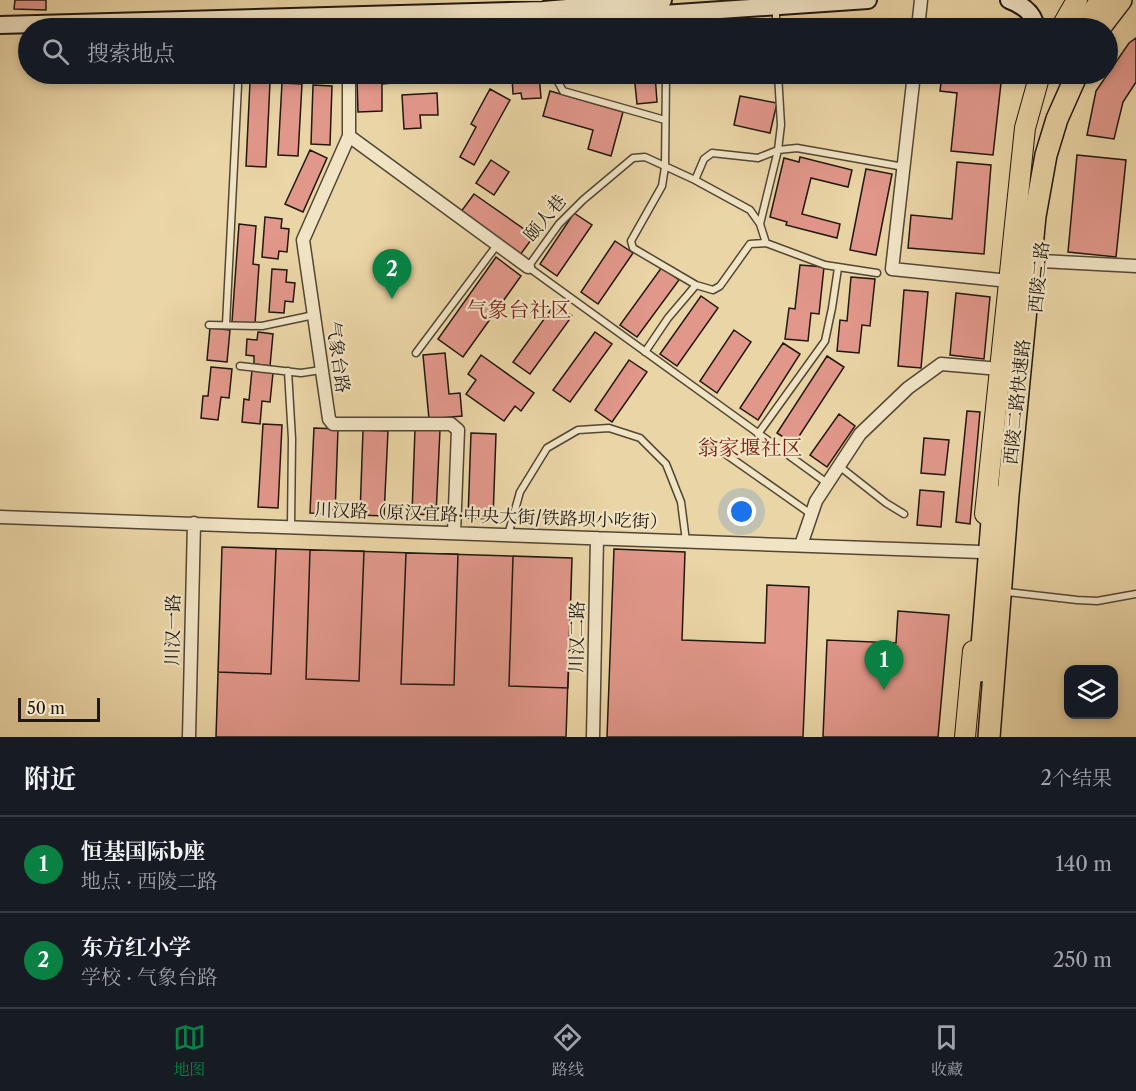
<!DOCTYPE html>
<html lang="zh">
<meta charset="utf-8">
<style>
body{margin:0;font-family:"Libre Caslon Text","Noto Serif SC",serif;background:#242831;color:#f1f3f6}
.controls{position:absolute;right:18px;bottom:18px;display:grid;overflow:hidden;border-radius:12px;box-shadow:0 3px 9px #0003}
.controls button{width:54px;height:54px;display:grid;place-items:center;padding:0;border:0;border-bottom:2px solid #363941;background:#171b24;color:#f1f3f6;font:30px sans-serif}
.scale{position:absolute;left:18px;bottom:15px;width:82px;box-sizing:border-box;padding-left:6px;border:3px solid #20170f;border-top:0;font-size:16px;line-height:21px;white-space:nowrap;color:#20170f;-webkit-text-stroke:4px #f1e4c5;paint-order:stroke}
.you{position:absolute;left:742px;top:512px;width:21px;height:21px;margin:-15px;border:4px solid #fff;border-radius:50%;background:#1a73e8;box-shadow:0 0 0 9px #1a73e833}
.badge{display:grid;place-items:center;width:39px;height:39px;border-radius:50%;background:#0b8043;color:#fff;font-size:20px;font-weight:700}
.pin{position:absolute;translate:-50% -50px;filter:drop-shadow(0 2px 3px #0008)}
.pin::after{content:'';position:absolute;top:32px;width:21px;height:18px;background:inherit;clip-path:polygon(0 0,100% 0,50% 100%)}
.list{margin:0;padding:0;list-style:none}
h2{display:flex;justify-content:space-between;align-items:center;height:78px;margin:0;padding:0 24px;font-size:26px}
h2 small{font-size:20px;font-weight:400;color:#9ea1a6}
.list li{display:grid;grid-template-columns:39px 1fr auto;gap:18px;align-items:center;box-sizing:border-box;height:96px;padding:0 24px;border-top:2px solid #363941}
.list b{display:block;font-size:22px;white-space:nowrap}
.list p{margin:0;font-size:20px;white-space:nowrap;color:#9ea1a6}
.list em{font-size:20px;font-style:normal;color:#9ea1a6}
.icon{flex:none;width:33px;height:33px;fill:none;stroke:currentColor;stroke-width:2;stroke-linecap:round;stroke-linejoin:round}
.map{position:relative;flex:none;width:1136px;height:737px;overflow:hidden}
.search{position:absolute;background:#171b24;box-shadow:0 3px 9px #0003;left:18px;right:18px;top:18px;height:66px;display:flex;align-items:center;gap:15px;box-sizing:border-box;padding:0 21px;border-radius:33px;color:#9ea1a6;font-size:22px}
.sheet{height:270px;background:#171b24}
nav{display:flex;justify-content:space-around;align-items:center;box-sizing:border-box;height:84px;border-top:2px solid #363941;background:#171b24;font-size:16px;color:#9ea1a6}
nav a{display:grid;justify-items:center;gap:3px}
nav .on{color:#0b8043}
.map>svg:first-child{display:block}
.building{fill:#e1978a;stroke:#20170f;stroke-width:1.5}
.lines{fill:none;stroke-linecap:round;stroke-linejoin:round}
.lane-casing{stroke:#524635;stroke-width:9}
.street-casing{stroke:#524635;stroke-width:15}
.secondary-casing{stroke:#20170f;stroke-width:20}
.primary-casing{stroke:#20170f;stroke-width:22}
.highway-casing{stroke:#20170f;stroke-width:24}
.lane{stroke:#f1e4c5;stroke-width:6}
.street{stroke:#f1e4c5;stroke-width:12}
.secondary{stroke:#f1e4c5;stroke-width:16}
.primary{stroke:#ead5a6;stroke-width:20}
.highway{stroke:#ead5a6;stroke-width:21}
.labels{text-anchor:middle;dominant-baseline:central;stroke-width:4.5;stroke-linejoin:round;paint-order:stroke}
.street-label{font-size:18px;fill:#20170f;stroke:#f1e4c5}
.quarter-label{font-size:21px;fill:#7a1f14;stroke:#f1e4c5}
</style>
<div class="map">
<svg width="1136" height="737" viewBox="0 0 1136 737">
<rect width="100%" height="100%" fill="#ead5a6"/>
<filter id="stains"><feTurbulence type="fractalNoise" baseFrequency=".00333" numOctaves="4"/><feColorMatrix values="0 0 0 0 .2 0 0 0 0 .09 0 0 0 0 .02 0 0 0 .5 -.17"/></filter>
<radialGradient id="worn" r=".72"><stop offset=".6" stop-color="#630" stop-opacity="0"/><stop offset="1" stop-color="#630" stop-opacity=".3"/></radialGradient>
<path class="building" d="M 15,0 L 46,0 L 46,10 L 14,9 Z
M 902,22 L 902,28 L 796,28 L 796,26 Z
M 1136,38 L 1136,82 L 1123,102 L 1114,139 L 1087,135 L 1096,91 L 1129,43 Z
M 366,74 L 391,74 L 392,83 L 382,84 L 382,111 L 358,112 L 357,79 L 367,79 Z
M 444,74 L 539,74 L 541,98 L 522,99 L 521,93 L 513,94 L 512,76 L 445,81 Z
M 634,74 L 655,74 L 657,102 L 637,104 Z
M 942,74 L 1002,74 L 993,155 L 951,151 L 957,93 L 940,91 Z
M 250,82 L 270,82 L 266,167 L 246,166 Z
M 282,83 L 302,84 L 298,156 L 278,155 Z
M 313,85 L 332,86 L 330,145 L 311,144 Z
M 490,89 L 510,100 L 474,165 L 460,157 L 476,127 L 471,124 Z
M 550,91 L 623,112 L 611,156 L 588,149 L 593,130 L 543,116 Z
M 437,93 L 438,115 L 420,115 L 421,128 L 404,129 L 402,95 Z
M 740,96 L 777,103 L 770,133 L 734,125 Z
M 310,150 L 327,158 L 303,212 L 285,204 Z
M 1077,155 L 1126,160 L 1116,257 L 1068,252 Z
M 800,157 L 852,170 L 848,187 L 811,178 L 802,214 L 840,224 L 837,238 L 786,225 L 787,222 L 770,217 L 784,158 L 799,162 Z
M 491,160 L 509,172 L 494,195 L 476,183 Z
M 957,162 L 991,165 L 984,254 L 908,248 L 911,215 L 952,219 Z
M 866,169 L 892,174 L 876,255 L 850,250 Z
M 474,194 L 534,236 L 520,255 L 460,213 Z
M 574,213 L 592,225 L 557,276 L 540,264 Z
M 265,217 L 282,219 L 281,228 L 289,229 L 287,252 L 279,251 L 278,259 L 262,257 Z
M 239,224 L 256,226 L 253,264 L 259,265 L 255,324 L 232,322 Z
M 615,241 L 633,253 L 598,304 L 581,292 Z
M 496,257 L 521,276 L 463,357 L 438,339 Z
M 800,265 L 824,267 L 819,314 L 811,313 L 808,341 L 785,339 L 789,308 L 795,309 Z
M 662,267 L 679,280 L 637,337 L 620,325 Z
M 272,269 L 287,270 L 286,282 L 295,283 L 293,302 L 285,301 L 284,313 L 269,312 Z
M 851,277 L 875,279 L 870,326 L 862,325 L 859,353 L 837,351 L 840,320 L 847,321 Z
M 904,290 L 928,292 L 921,368 L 898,366 Z
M 956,293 L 990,297 L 984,359 L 950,355 Z
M 701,296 L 718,308 L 677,366 L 660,354 Z
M 555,304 L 572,316 L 530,374 L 513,362 Z
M 210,328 L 230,330 L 227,362 L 207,360 Z
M 734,330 L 751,342 L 717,393 L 700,381 Z
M 258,332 L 273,334 L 270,366 L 254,364 L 254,356 L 246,355 L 247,339 L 257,340 Z
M 595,332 L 612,344 L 570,402 L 553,390 Z
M 783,343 L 800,354 L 758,420 L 740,408 Z
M 445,353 L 449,394 L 460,393 L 462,416 L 429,419 L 423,355 Z
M 481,355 L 534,393 L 521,411 L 515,406 L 504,421 L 466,394 L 476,380 L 468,374 Z
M 827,356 L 844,367 L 794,444 L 777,433 Z
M 629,360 L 647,372 L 612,422 L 595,410 Z
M 211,367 L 232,369 L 229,398 L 221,397 L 218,420 L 201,418 L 203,396 L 208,396 Z
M 252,370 L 273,373 L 270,402 L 262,401 L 260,424 L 242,422 L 244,399 L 249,400 Z
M 967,411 L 980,412 L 970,524 L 956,522 Z
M 839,414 L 855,426 L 827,467 L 810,455 Z
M 263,424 L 282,425 L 278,508 L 258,507 Z
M 314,428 L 338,429 L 335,514 L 310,513 Z
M 415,429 L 440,430 L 436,515 L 412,514 Z
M 363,430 L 388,431 L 384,516 L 360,515 Z
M 471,433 L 496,434 L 493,519 L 468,518 Z
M 924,438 L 949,440 L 945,475 L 921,473 Z
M 920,490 L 944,492 L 941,527 L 917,525 Z
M 222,547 L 572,558 L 566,737 L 216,737 Z
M 222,547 L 276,549 L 271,674 L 218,672 Z
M 614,549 L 685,552 L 682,640 L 765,643 L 767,585 L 809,587 L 803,737 L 607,737 Z
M 310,550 L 364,551 L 359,681 L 306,679 Z
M 406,553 L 458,554 L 454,685 L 401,684 Z
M 513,556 L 572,558 L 568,688 L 509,686 Z
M 898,611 L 949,615 L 938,737 L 823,737 L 827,640 L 896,643 Z"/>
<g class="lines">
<defs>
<path id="lane" d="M 776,7 L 776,28
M 661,14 L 662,28
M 554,74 L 563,91 L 665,120
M 666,74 L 665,167 L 662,186 L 631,241 L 633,248 L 696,285 L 713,290 L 720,286 L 750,244 L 766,243 L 825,265 L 877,273
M 695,180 L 704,159 L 712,153 L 758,158 L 778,150 L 797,148 L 904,167
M 760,224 L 778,150 L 781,125 L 778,74
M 766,243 L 760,224 L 750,210 L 695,180 L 645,157 L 633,158 L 583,200 L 559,224 L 528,267 L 827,483
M 209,325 L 262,326 L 314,315
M 226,325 L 238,85
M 645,352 L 668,318 L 696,285
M 416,353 L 497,245
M 240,366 L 301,373 L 321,370
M 288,371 L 292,439 L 291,527
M 758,434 L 825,341 L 832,308 L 838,268
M 717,448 L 811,514
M 839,466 L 886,503 L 904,514
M 508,535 L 520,492 L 547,448 L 578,430 L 609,428 L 640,438 L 666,464 L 681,502 L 686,541
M 1007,592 L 1077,600 L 1097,601 L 1136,594"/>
<path id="street" d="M 918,28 L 921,0
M 349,74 L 349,136 L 303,240 L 329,419 L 333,424 L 451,424 L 458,430 L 454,533
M 914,74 L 892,269 L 1009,281
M 349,136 L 528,267
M 1041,261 L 1136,266
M 0,517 L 981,552
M 801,545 L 816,501 L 860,434 L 908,388 L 941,364 L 1000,369
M 189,737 L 194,523
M 593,737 L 597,538"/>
<path id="secondary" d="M 1009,0 C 1023,5 1034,13 1036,28
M 0,25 L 543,10 L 663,0
M 353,28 L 545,22 L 868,0"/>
<path id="primary" d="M 1061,28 L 1077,0
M 985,514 L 1025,128 L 1040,74
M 965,737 L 973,651"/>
<path id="highway" d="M 1101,26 L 1121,0
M 1083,28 L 1101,0
M 980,671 L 994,496
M 989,737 L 1008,495 L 1035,216 L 1046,155 L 1057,119 L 1077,74"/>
</defs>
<use href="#lane" class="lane-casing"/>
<use href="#street" class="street-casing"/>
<use href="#secondary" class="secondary-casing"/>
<use href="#primary" class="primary-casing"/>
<use href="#highway" class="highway-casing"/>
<use href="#lane" class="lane"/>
<use href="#street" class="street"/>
<use href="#secondary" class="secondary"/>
<use href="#primary" class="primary"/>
<use href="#highway" class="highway"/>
</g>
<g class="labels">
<g class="street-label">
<text transform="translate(545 218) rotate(-50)">颐人巷</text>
<text transform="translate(1039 277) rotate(-84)">西陵二路</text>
<text transform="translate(338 357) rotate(82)">气象台路</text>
<text transform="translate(1017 402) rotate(-84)">西陵二路快速路</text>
<text transform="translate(491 516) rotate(2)">川汉路（原汉宜路·中央大街/铁路坝小吃街）</text>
<text transform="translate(173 630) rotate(-89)">川汉一路</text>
<text transform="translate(577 637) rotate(-89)">川汉二路</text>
</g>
<g class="quarter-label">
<text x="519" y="309">气象台社区</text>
<text x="750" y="447">翁家堰社区</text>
</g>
</g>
<rect width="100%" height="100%" filter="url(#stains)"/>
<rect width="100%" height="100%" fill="url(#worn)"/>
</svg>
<div class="controls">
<button><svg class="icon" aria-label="layers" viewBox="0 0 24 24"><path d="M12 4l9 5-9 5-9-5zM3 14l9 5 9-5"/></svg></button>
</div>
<div class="scale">50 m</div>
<div class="you"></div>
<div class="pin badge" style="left:884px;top:690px">1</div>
<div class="pin badge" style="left:392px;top:299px">2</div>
<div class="search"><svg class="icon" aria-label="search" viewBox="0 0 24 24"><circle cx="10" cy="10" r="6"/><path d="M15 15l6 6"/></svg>搜索地点</div>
</div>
<section class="sheet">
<h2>附近<small>2个结果</small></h2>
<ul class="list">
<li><span class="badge">1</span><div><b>恒基国际b座</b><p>地点 · 西陵二路</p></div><em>140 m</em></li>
<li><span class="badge">2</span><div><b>东方红小学</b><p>学校 · 气象台路</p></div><em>250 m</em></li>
</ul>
</section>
<nav>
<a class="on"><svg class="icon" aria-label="map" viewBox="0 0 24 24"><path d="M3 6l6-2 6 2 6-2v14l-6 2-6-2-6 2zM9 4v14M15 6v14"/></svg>地图</a>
<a><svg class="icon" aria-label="directions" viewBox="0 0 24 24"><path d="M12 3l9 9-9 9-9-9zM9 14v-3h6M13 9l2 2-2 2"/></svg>路线</a>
<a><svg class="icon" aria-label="saved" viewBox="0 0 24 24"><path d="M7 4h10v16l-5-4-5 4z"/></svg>收藏</a>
</nav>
